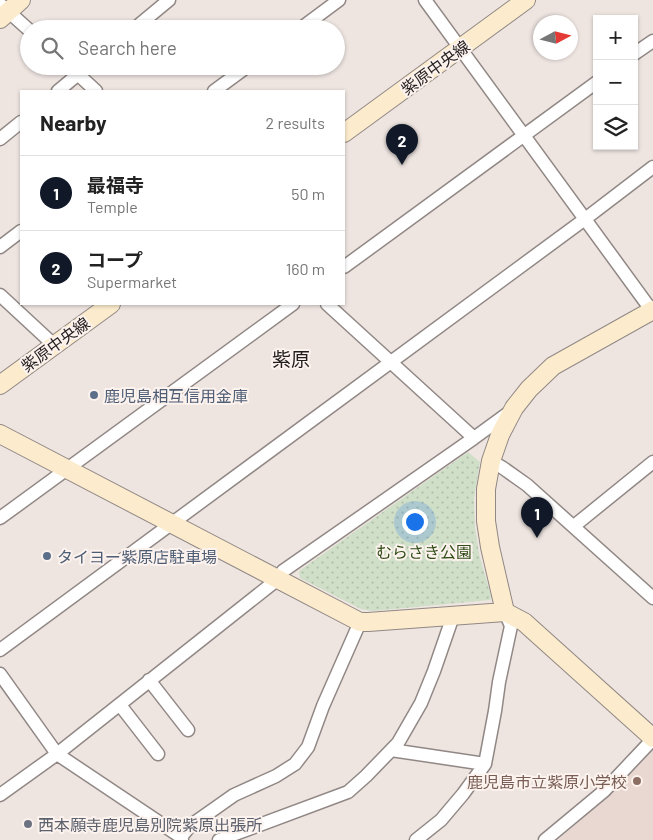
<!DOCTYPE html>
<meta charset="utf-8">
<style>
body{margin:0;font-family:Barlow,"Noto Sans JP",sans-serif;background:#f2f2f2;color:#222}
.controls{position:absolute;right:15px;top:15px;display:grid;overflow:hidden;border-radius:0px;box-shadow:0 1px 4px #0004}
.controls button{width:45px;height:45px;display:grid;place-items:center;padding:0;border:0;border-bottom:1px solid #e0e0e0;background:#fff;color:#222;font:25px sans-serif}
.compass{position:absolute;left:533px;top:15px;width:45px;height:45px;border-radius:50%;background:#fff;box-shadow:0 1px 4px #0004;rotate:83deg}
.you{position:absolute;left:414px;top:521px;width:18px;height:18px;margin:-12px;border:4px solid #fff;border-radius:50%;background:#1a73e8;box-shadow:0 0 0 8px #1a73e833}
.badge{display:grid;place-items:center;width:32px;height:32px;border-radius:50%;background:#111827;color:#fff;font-size:16px;font-weight:700}
.pin{position:absolute;translate:-50% -41px;filter:drop-shadow(0 1px 2px #0008)}
.pin::after{content:'';position:absolute;top:26px;width:18px;height:15px;background:inherit;clip-path:polygon(0 0,100% 0,50% 100%)}
.list{margin:0;padding:0;list-style:none}
h2{display:flex;justify-content:space-between;align-items:center;height:65px;margin:0;padding:0 20px;font-size:21px}
h2 small{font-size:16px;font-weight:400;color:#767676}
.list li{display:grid;grid-template-columns:32px 1fr auto;gap:15px;align-items:center;box-sizing:border-box;height:75px;padding:0 20px;border-top:1px solid #e0e0e0}
.list b{display:block;font-size:19px;white-space:nowrap}
.list p{margin:0;font-size:16px;white-space:nowrap;color:#767676}
.list em{font-size:16px;font-style:normal;color:#767676}
.icon{flex:none;width:28px;height:28px;fill:none;stroke:currentColor;stroke-width:2;stroke-linecap:round;stroke-linejoin:round}
.map{position:relative;flex:none;width:653px;height:840px;overflow:hidden}
.search{position:absolute;background:#fff;box-shadow:0 1px 4px #0004;left:20px;top:20px;width:325px;height:55px;display:flex;align-items:center;gap:12px;box-sizing:border-box;padding:0 18px;border-radius:28px;color:#767676;font-size:19px}
.panel{position:absolute;background:#fff;box-shadow:0 1px 4px #0004;left:20px;top:90px;width:325px;height:215px;border-radius:0px}
.map>svg:first-child{display:block}
.built{fill:#e9d7d1}
.park{fill:url(#park-dots)}
.lines{fill:none;stroke-linecap:round;stroke-linejoin:round}
.street-casing{stroke:#918885;stroke-width:15}
.secondary-casing{stroke:#918885;stroke-width:20}
.street{stroke:#fff;stroke-width:12}
.secondary{stroke:#fceccd;stroke-width:18}
.service-dot{fill:#5c6f8a;stroke:#fcf2ee;stroke-width:2}
.education-dot{fill:#8d6e63;stroke:#fcf2ee;stroke-width:2}
.worship-dot{fill:#6b7280;stroke:#fcf2ee;stroke-width:2}
.labels{text-anchor:middle;dominant-baseline:central;stroke-width:4;stroke-linejoin:round;paint-order:stroke}
.street-label{font-size:16px;fill:#221e1d;stroke:#fcf2ee}
.service-label{font-size:16px;fill:#4e5e75;stroke:#fcf2ee;text-anchor:start}
.park-label{font-size:16px;fill:#304d18;stroke:#fcf2ee}
.education-label{font-size:16px;fill:#785e54;stroke:#fcf2ee;text-anchor:end}
.worship-label{font-size:16px;fill:#5b616d;stroke:#fcf2ee;text-anchor:start}
.quarter-label{font-size:19px;fill:#221e1d;stroke:#fcf2ee}
</style>
<div class="map">
<svg width="653" height="840" viewBox="0 0 653 840">
<defs>
<pattern id="park-dots" width="8" height="8" patternUnits="userSpaceOnUse" patternTransform="scale(1.25)"><rect width="8" height="8" fill="#d0dfc8"/><path d="M2 2h.1M6 6h.1" fill="none" stroke="#b2bfab" stroke-width="1.8" stroke-linecap="round"/></pattern>
</defs>
<rect width="100%" height="100%" fill="#eee5e1"/>
<path class="built" d="M 651,749 L 653,751 L 653,840 L 558,840 L 592,810 Z"/>
<path class="park" d="M 468,452 L 480,462 L 474,498 L 475,527 L 479,554 L 491,596 L 490,600 L 372,611 L 361,609 L 300,578 L 299,571 Z"/>
<g class="lines">
<defs>
<path id="street" d="M 425,0 L 652,311
M 0,4 L 29,30
M 134,29 L 169,0
M 300,29 L 339,0
M 634,54 L 653,41
M 69,66 L 96,91
M 58,91 L 88,66
M 214,91 L 248,66
M 0,139 L 21,122
M 0,247 L 21,231
M 344,267 L 597,82
M 0,295 L 54,345
M 327,304 L 474,438
M 491,461 L 503,468 L 527,485 L 653,598
M 0,518 L 293,304
M 574,526 L 653,462
M 0,650 L 585,219 L 653,167
M 0,674 L 57,754 L 181,837
M 149,680 L 188,730
M 120,705 L 158,754
M 391,750 L 485,764
M 0,795 L 57,754 L 278,579 L 283,571 L 474,438 L 511,411
M 182,840 L 181,837 L 190,826 L 234,795 L 276,776 L 295,764 L 308,747 L 323,706 L 360,622
M 219,840 L 348,792 L 366,776 L 398,743 L 421,703 L 434,671 L 453,616
M 416,840 L 441,820 L 463,794 L 485,764 L 495,711 L 499,682 L 511,626 L 505,612
M 545,840 L 604,791 L 653,739"/>
<path id="secondary" d="M 0,19 L 21,0
M 344,133 L 526,0
M 0,385 L 111,304
M 0,434 L 360,622 L 368,622 L 505,612 L 524,622 L 653,738
M 505,612 L 490,547 L 486,521 L 486,489 L 491,461 L 500,435 L 514,408 L 529,389 L 553,366 L 653,310"/>
</defs>
<use href="#street" class="street-casing"/>
<use href="#secondary" class="secondary-casing"/>
<use href="#street" class="street"/>
<use href="#secondary" class="secondary"/>
</g>
<g class="service-dot">
<circle cx="94" cy="395" r="5"/>
<circle cx="47" cy="556" r="5"/>
</g>
<circle class="education-dot" cx="637" cy="781" r="5"/>
<circle class="worship-dot" cx="28" cy="824" r="5"/>
<g class="labels">
<g class="street-label">
<text transform="translate(435 67) rotate(-36)">紫原中央線</text>
<text transform="translate(55 344) rotate(-36)">紫原中央線</text>
</g>
<g class="service-label">
<text x="104" y="395">鹿児島相互信用金庫</text>
<text x="57" y="556">タイヨー紫原店駐車場</text>
</g>
<g class="park-label">
<text x="424" y="551">むらさき公園</text>
</g>
<g class="education-label">
<text x="627" y="781">鹿児島市立紫原小学校</text>
</g>
<g class="worship-label">
<text x="38" y="824">西本願寺鹿児島別院紫原出張所</text>
</g>
<g class="quarter-label">
<text x="291" y="358">紫原</text>
</g>
</g>
</svg>
<div class="controls">
<button>+</button>
<button>−</button>
<button><svg class="icon" aria-label="layers" viewBox="0 0 24 24"><path d="M12 4l9 5-9 5-9-5zM3 14l9 5 9-5"/></svg></button>
</div>
<svg class="compass" viewBox="-18 -18 36 36"><path d="M0-13l5 13h-10z" fill="#e53935"/><path d="M0 13l5-13h-10z" fill="#767676"/></svg>
<div class="you"></div>
<div class="pin badge" style="left:537px;top:538px">1</div>
<div class="pin badge" style="left:402px;top:165px">2</div>
<div class="search"><svg class="icon" aria-label="search" viewBox="0 0 24 24"><circle cx="10" cy="10" r="6"/><path d="M15 15l6 6"/></svg>Search here</div>
<section class="panel">
<h2>Nearby<small>2 results</small></h2>
<ul class="list">
<li><span class="badge">1</span><div><b>最福寺</b><p>Temple</p></div><em>50 m</em></li>
<li><span class="badge">2</span><div><b>コープ</b><p>Supermarket</p></div><em>160 m</em></li>
</ul>
</section>
</div>
